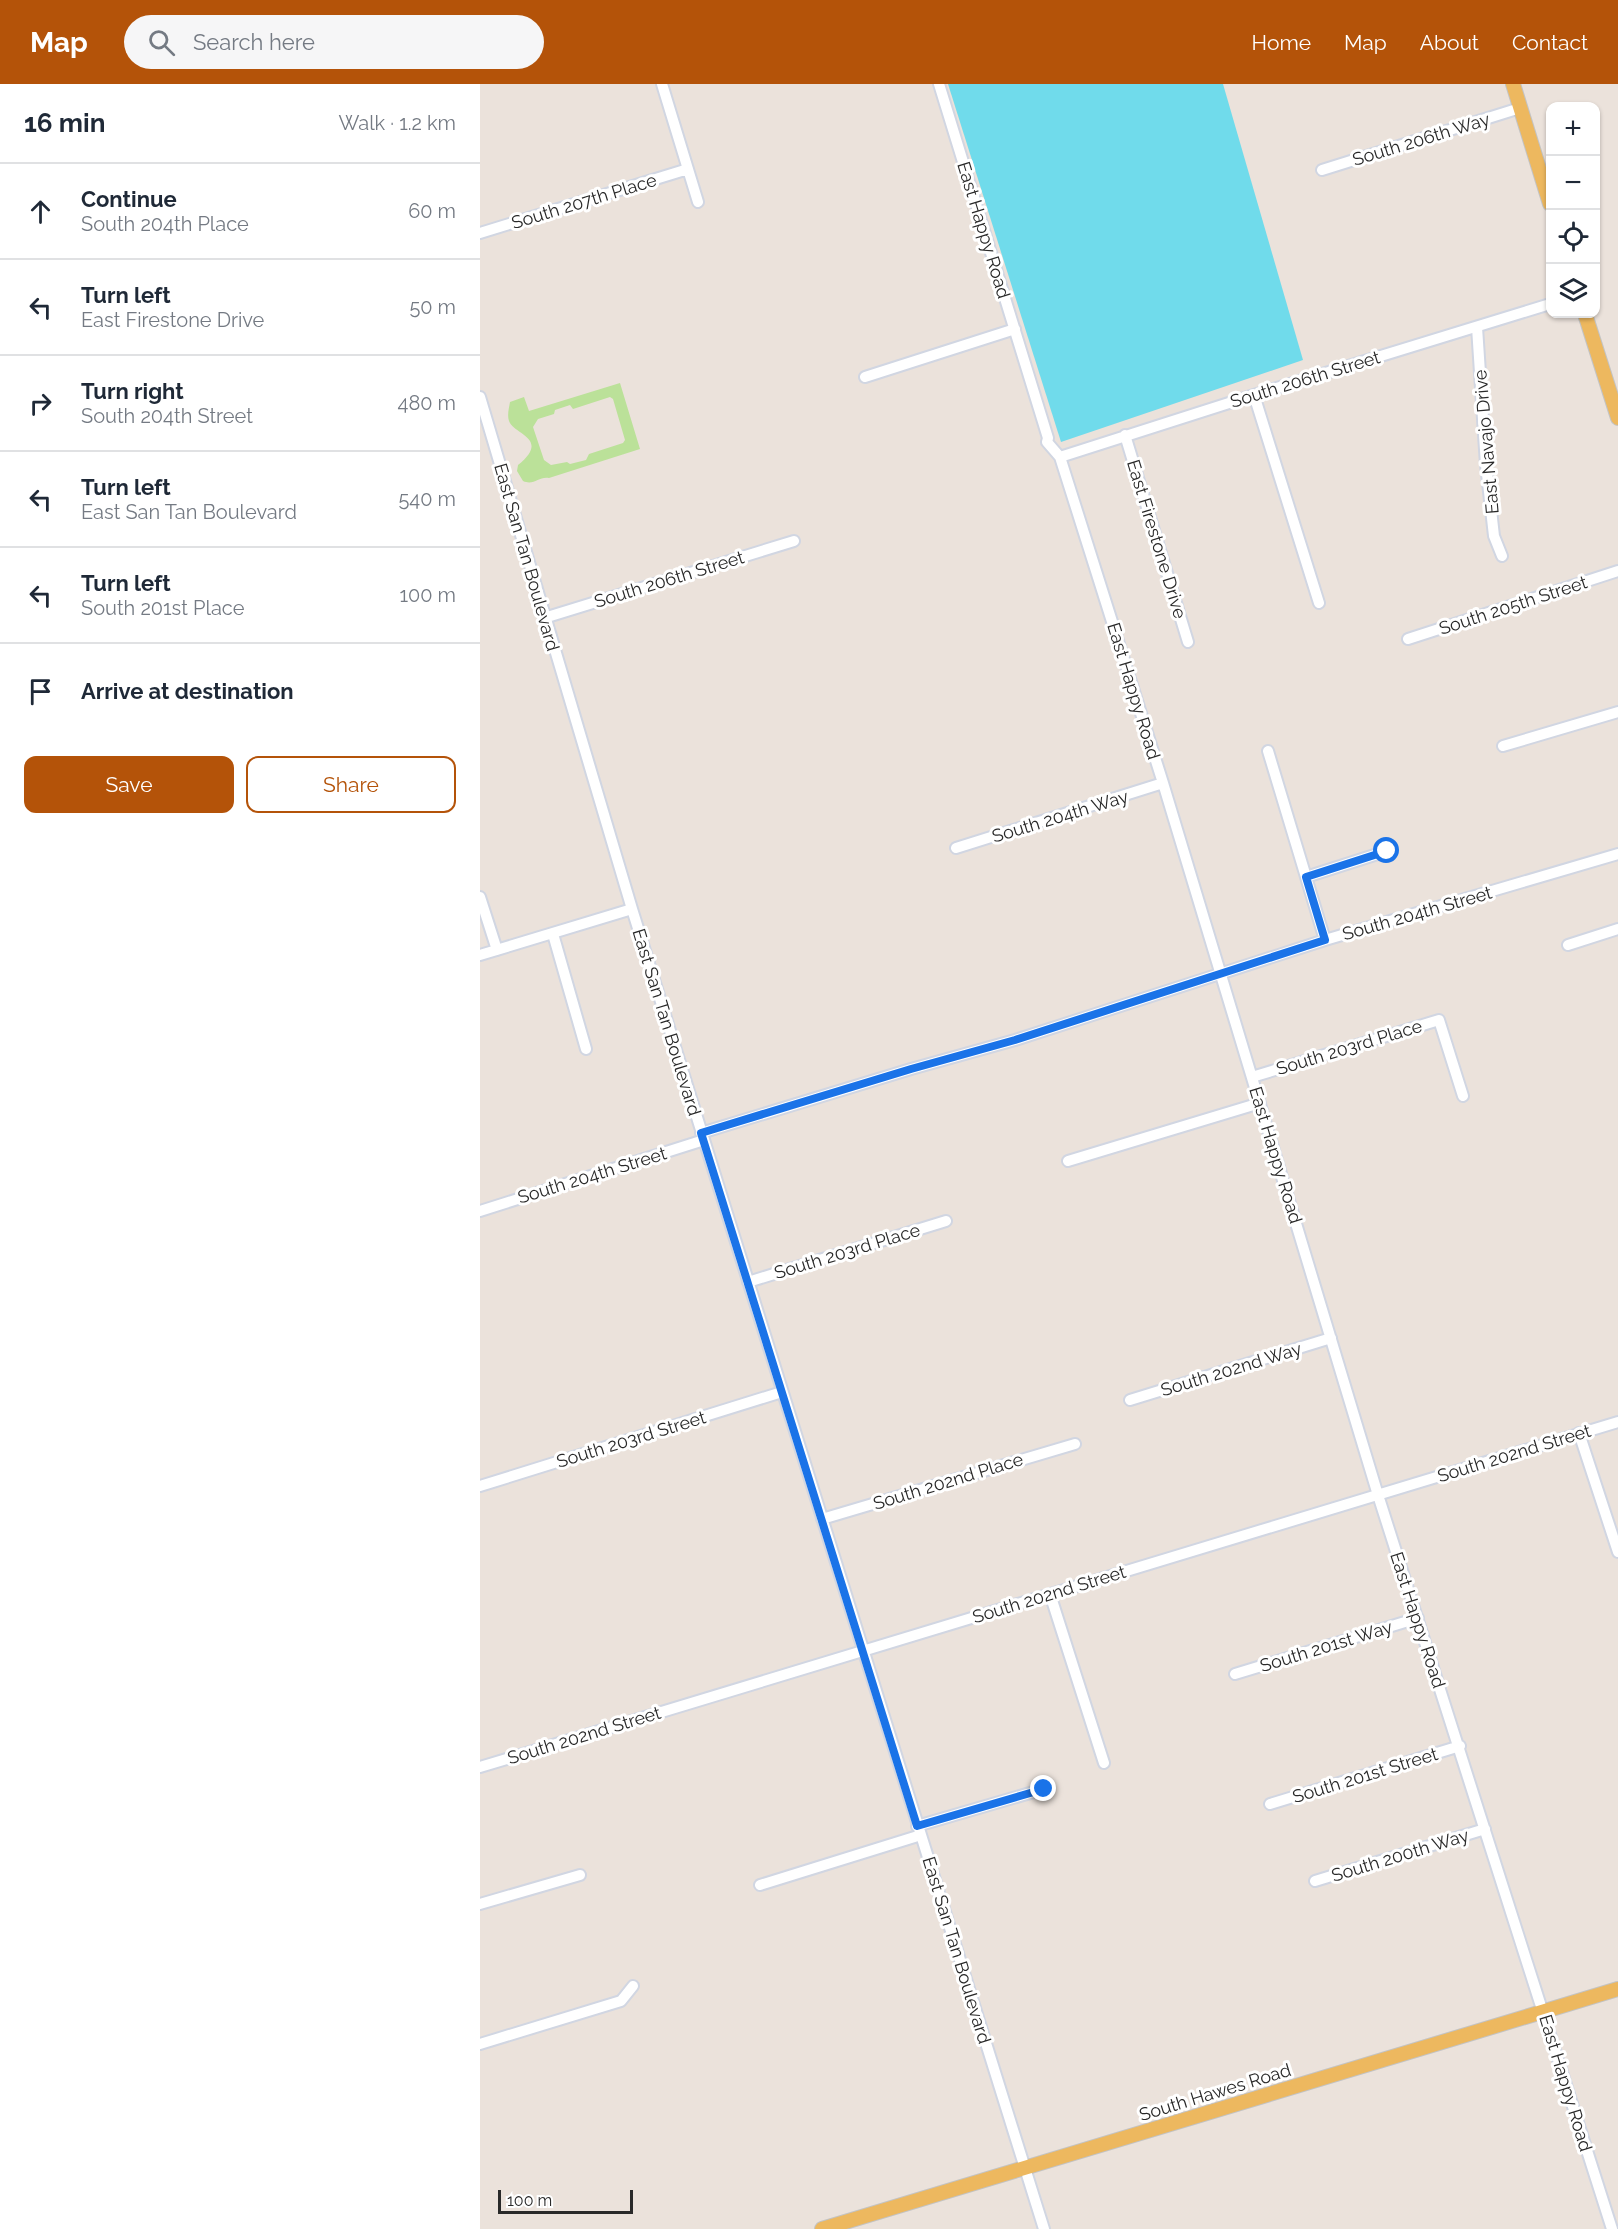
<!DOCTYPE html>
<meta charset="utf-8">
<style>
body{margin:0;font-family:Raleway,sans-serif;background:#f6f6f7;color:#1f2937}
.controls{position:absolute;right:18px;top:18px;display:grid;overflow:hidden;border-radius:12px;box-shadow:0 2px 4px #0004}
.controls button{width:54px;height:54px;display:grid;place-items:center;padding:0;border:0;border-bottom:2px solid #e0e1e3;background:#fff;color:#1f2937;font:30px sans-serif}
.scale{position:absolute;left:18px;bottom:15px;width:135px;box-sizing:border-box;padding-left:6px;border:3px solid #292929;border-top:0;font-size:16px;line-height:21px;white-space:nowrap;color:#292929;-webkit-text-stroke:4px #fff;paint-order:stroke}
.stop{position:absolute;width:18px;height:18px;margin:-14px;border:4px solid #1a73e8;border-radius:50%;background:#fff}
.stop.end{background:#1a73e8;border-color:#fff;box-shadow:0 2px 6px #0008}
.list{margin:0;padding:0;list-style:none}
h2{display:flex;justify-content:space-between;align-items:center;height:78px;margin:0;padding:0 24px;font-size:26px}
h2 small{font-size:20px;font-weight:400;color:#747a83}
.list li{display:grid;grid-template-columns:39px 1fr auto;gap:18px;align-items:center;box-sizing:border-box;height:96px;padding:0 24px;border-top:2px solid #e0e1e3}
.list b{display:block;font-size:22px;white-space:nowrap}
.list p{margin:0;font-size:20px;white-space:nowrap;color:#747a83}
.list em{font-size:20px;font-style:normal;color:#747a83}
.actions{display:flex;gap:12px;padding:18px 24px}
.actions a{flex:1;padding:14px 0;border:2px solid #b45309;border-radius:12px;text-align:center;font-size:21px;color:#b45309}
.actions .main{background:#b45309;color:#fff}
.icon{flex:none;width:33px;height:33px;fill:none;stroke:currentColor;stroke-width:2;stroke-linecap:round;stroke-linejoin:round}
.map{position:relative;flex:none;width:1138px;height:2145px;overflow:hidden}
header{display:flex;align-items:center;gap:36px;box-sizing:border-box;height:84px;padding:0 30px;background:#b45309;color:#fff}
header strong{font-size:28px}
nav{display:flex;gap:33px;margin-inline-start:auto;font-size:21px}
.search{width:420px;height:54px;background:#f6f6f7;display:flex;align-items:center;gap:15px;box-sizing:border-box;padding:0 21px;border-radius:33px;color:#747a83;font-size:22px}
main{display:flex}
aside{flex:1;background:#fff}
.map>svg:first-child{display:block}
.green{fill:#bbe199;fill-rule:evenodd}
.water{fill:#70dbeb}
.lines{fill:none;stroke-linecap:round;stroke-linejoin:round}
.minor-casing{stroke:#d1d6e2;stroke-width:14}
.major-casing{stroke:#c3c3c3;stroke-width:16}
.minor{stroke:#fff;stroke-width:10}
.major{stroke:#edb85f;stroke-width:14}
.route{stroke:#1a73e8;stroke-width:8}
.labels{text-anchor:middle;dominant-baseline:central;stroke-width:6;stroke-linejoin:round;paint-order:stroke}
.street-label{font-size:18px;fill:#292929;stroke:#fff}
</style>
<header>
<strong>Map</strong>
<div class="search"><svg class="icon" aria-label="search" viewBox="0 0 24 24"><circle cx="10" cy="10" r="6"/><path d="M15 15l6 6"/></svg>Search here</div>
<nav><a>Home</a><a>Map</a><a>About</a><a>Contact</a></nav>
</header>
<main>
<aside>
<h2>16 min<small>Walk · 1.2 km</small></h2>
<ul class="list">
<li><svg class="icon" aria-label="ahead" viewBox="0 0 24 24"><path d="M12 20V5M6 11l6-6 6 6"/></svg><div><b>Continue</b><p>South 204th Place</p></div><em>60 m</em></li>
<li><svg class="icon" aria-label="left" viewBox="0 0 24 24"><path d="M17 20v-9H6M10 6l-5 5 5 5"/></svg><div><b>Turn left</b><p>East Firestone Drive</p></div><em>50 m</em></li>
<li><svg class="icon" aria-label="right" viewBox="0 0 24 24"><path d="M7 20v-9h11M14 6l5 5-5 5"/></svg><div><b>Turn right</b><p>South 204th Street</p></div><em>480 m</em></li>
<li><svg class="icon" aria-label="left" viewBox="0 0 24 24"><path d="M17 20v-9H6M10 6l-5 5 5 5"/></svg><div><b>Turn left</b><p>East San Tan Boulevard</p></div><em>540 m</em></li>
<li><svg class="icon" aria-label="left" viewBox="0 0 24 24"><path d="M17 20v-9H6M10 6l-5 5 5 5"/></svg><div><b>Turn left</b><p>South 201st Place</p></div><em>100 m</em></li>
<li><svg class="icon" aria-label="arrive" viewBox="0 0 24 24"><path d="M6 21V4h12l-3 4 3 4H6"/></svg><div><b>Arrive at destination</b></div></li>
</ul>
<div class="actions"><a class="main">Save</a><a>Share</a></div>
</aside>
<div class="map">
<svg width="1138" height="2145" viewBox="0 0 1138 2145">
<rect width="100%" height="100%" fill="#ebe2db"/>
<path class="green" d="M 140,299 L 160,365 L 69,394 C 59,392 54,402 43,397 L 37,387 L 38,381 C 71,354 34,351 29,337 C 27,331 29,324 30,318 L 44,313 L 49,327 ZM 130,313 L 133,315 L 145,356 L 143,359 L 109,370 L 106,376 L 90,380 L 87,378 L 71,381 L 64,376 L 53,343 L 58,335 L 74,330 L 75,326 L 90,321 L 93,325 Z"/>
<path class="water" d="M 468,0 L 743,0 L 823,276 L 581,358 Z"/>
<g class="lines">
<defs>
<path id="minor" d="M 182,0 L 218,118
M 459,0 L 568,354 L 567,358 L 580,373 L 683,699 L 898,1411 L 1132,2145
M 842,86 L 1040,24
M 0,149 L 208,85
M 997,243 L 1006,381 L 1014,452 L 1022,472
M 385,293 L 535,245
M 774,311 L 839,519
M 0,313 L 152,825 L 564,2145
M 645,351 L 708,558
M 580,373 L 774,311 L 1070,220
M 64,534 L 314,457
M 928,555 L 1138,487
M 1023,662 L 1138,628
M 788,667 L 845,856
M 476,764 L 683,699
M 826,793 L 907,767
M 0,813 L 17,866
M 73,850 L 106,965
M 1088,861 L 1138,845
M 0,871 L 152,825
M 772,993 L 959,936 L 983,1012
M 221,1049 L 431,985 L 535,956 L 845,856 L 1138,770
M 588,1077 L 780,1019
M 0,1127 L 224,1056
M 268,1198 L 466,1137
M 650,1316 L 851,1254
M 1099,1349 L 1138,1468
M 0,1402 L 302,1308
M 342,1435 L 595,1360
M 570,1510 L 624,1679
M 755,1590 L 938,1534
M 0,1683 L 1138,1338
M 790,1720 L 980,1662
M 437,1742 L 564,1705
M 835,1797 L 1005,1745
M 280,1801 L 441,1751
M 0,1820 L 100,1791
M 0,1960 L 141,1917 L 153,1902"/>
<path id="major" d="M 1033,0 L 1070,120
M 1105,230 L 1138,334
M 342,2145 L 1138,1905"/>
</defs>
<use href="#minor" class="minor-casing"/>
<use href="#major" class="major-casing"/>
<use href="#minor" class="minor"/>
<use href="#major" class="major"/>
</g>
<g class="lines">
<path class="route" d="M 564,1705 L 437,1742 L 221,1049 L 431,985 L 535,956 L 845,856 L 826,793 L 907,767"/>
</g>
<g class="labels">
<g class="street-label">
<text transform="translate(941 55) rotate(-17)">South 206th Way</text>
<text transform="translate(104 117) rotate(-17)">South 207th Place</text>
<text transform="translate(504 146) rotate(73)">East Happy Road</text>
<text transform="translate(825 295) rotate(-17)">South 206th Street</text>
<text transform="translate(1006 358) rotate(-95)">East Navajo Drive</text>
<text transform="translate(677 455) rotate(73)">East Firestone Drive</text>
<text transform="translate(47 473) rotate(74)">East San Tan Boulevard</text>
<text transform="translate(189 495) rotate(-17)">South 206th Street</text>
<text transform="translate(1033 521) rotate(-18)">South 205th Street</text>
<text transform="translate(654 607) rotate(73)">East Happy Road</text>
<text transform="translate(580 732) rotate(-17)">South 204th Way</text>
<text transform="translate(937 829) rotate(-16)">South 204th Street</text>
<text transform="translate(187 938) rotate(73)">East San Tan Boulevard</text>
<text transform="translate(869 963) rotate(-17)">South 203rd Place</text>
<text transform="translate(796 1071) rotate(73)">East Happy Road</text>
<text transform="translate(112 1091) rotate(-17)">South 204th Street</text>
<text transform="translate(367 1167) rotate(-17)">South 203rd Place</text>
<text transform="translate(751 1285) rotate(-17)">South 202nd Way</text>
<text transform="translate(151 1355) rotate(-17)">South 203rd Street</text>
<text transform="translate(1034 1369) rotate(-17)">South 202nd Street</text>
<text transform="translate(468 1397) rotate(-17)">South 202nd Place</text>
<text transform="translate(569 1510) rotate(-17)">South 202nd Street</text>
<text transform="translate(938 1536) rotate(72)">East Happy Road</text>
<text transform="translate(846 1562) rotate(-17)">South 201st Way</text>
<text transform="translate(104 1651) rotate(-17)">South 202nd Street</text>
<text transform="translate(885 1691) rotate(-17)">South 201st Street</text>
<text transform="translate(920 1771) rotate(-17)">South 200th Way</text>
<text transform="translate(477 1866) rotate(73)">East San Tan Boulevard</text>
<text transform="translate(1086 1999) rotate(73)">East Happy Road</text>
<text transform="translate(735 2008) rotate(-17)">South Hawes Road</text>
</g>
</g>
</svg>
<div class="controls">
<button>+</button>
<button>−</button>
<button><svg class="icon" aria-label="locate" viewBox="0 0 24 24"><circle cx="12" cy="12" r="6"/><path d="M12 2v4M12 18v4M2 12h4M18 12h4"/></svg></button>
<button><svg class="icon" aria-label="layers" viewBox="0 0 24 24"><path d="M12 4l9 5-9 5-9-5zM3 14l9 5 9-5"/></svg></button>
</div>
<div class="scale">100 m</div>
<div class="stop" style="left:907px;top:767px"></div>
<div class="stop end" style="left:564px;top:1705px"></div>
</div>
</main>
